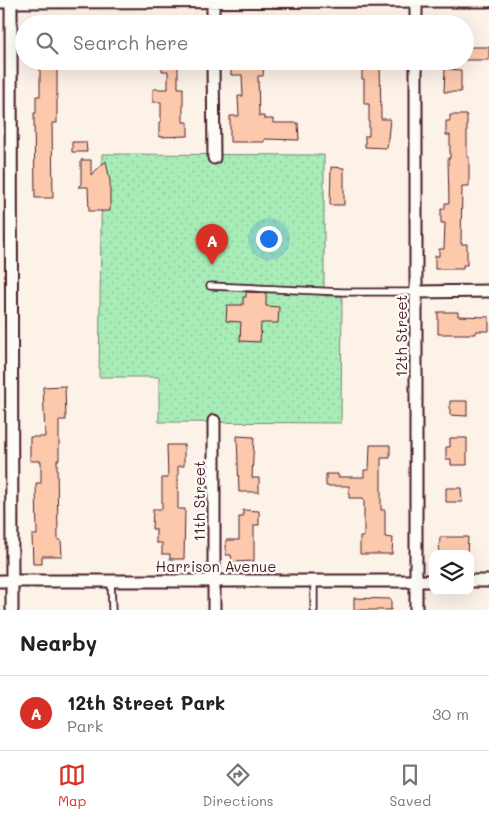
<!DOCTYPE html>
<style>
body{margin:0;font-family:Mali,sans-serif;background:#f2f2f2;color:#222}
.controls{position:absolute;right:15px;bottom:15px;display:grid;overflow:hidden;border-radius:10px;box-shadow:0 5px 20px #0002}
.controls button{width:45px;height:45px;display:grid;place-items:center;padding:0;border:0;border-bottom:1px solid #e0e0e0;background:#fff;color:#222;font:25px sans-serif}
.you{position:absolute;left:268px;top:238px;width:18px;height:18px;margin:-12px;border:4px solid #fff;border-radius:50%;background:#1a73e8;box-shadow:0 0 0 8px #1a73e833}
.badge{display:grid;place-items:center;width:32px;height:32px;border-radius:50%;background:#d93025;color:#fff;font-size:16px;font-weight:700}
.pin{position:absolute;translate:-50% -41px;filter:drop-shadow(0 1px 2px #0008)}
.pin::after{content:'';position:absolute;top:26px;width:18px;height:15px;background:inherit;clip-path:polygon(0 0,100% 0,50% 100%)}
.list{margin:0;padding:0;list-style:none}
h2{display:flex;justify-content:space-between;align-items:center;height:65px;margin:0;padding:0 20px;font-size:21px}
h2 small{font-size:16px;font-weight:400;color:#767676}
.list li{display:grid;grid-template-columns:32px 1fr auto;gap:15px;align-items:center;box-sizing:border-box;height:75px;padding:0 20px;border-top:1px solid #e0e0e0}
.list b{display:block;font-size:19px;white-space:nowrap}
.list p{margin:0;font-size:16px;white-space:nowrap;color:#767676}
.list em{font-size:16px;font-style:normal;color:#767676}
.icon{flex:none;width:28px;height:28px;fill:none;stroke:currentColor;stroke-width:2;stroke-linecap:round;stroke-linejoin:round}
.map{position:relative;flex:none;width:489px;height:610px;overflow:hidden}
.search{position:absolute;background:#fff;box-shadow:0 5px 20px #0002;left:15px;right:15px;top:15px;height:55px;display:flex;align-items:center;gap:12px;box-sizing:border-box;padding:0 18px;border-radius:28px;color:#767676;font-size:19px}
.sheet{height:140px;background:#fff}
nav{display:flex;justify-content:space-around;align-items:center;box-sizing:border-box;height:70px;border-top:1px solid #e0e0e0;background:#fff;font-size:14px;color:#767676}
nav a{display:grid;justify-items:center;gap:2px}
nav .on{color:#d93025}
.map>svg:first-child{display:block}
.park{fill:url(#park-dots);stroke:#798671}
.building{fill:#fdc9ad;stroke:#4a1f2b}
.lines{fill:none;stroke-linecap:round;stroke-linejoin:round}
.service-casing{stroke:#4a1f2b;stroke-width:9}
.minor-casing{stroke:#4a1f2b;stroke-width:15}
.service{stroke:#fdfcf7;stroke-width:5.5}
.minor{stroke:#fdfcf7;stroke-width:11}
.labels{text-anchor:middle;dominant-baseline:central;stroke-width:4.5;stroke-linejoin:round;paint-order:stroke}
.street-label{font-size:15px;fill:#4a1f2b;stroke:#fdfcf7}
</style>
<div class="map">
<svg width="489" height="610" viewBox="0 0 489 610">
<defs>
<pattern id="park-dots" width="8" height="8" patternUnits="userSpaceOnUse" patternTransform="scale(1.25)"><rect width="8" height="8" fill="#a8ecb7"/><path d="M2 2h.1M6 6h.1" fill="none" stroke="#92ca9e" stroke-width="1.8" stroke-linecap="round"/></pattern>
</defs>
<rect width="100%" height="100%" fill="#fdf2e8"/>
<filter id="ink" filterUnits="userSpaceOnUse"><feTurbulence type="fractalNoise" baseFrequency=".02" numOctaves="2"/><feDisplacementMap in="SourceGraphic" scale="10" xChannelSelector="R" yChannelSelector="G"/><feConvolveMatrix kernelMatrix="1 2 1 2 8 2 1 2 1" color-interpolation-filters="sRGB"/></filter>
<g filter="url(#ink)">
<path class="park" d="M 102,154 L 324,155 L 324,296 L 342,296 L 341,423 L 159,422 L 159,377 L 99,377 Z"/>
<path class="building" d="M 465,47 L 489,47 L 489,60 L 465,60 Z
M 40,61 L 57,61 L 57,123 L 52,123 L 53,198 L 35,198 L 34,113 L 36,113 L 36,96 L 40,96 Z
M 162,61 L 178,61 L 178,88 L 183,88 L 183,122 L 188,122 L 188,136 L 159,137 L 159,122 L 161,122 L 161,102 L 153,102 L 153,89 L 168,89 L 168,71 L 162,71 Z
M 231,61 L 264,61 L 263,76 L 258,76 L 259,116 L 264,116 L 264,119 L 273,119 L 273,123 L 298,123 L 299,140 L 264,139 L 264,142 L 230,142 L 230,116 L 239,116 L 238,96 L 243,96 L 242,75 L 231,75 Z
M 348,61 L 380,61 L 381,119 L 390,119 L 387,148 L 365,147 L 365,136 L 369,136 L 369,104 L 364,104 L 364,79 L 362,79 L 362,70 L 348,70 Z
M 445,69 L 461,70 L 461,92 L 444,92 Z
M 450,115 L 467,115 L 467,157 L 469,157 L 469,186 L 462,186 L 461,244 L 467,244 L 467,265 L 463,265 L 463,269 L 435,269 L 435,256 L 439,256 L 439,249 L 444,249 L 445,223 L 441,223 L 441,209 L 445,209 L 445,203 L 449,203 L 448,158 L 450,158 L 450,135 L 446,135 L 446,121 L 450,121 Z
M 72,142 L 86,142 L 87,152 L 72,152 Z
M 81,160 L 91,160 L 91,175 L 106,161 L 110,181 L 110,211 L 89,211 L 88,187 L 78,187 L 81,184 Z
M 331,167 L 344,168 L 344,205 L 330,205 Z
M 246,292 L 266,293 L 266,306 L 279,307 L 278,323 L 261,323 L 260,342 L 240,341 L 241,322 L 226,321 L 227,305 L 243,305 L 243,297 L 246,297 Z
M 438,312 L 458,312 L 458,316 L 489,317 L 489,331 L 476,331 L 476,334 L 438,334 Z
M 65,386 L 66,420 L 59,420 L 59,460 L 57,460 L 58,540 L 61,540 L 62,556 L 42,556 L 42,564 L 33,564 L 32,535 L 37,535 L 36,483 L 41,483 L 41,461 L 30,461 L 30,437 L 45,437 L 43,387 Z
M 450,401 L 467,401 L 467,416 L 450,415 Z
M 237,436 L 254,437 L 252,478 L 259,478 L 259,492 L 239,492 Z
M 450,438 L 467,438 L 467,465 L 451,465 L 451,459 L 446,459 L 446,447 L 450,447 Z
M 167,445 L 184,445 L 184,466 L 178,466 L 178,509 L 185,509 L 184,559 L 170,559 L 170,554 L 162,554 L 162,543 L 156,543 L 156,529 L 152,529 L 153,509 L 162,509 L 162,478 L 168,478 Z
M 370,445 L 390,445 L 390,458 L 381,458 L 381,510 L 385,510 L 385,537 L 393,538 L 392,554 L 360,554 L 360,537 L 364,537 L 364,500 L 363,498 L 349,498 L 349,486 L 326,486 L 326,474 L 338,474 L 338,477 L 364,477 L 364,470 L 369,470 Z
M 446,488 L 461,488 L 462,502 L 446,502 Z
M 243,510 L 259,511 L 259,525 L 254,525 L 254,561 L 232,562 L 231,555 L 226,555 L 226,540 L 239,540 L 239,517 L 243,517 Z
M 440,537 L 468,537 L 467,554 L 439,554 Z
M 354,598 L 391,599 L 391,610 L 354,610 Z"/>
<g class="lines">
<defs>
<path id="service" d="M 210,286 L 342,292 L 416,292
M 111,581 L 112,610
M 314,581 L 314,610"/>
<path id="minor" d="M 11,0 L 12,610
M 213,0 L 213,24
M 416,0 L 416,24
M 0,2 L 489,1
M 213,61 L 214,158
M 416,61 L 416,610
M 416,292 L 489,291
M 214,421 L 214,610
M 0,581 L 433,581
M 470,581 L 489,581"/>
</defs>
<use href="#service" class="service-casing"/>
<use href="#minor" class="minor-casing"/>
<use href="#service" class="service"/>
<use href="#minor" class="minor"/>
</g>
</g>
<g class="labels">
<g class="street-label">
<text transform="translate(401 336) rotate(-90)">12th Street</text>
<text transform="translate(199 501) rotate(-90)">11th Street</text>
<text x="216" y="566">Harrison Avenue</text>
</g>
</g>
</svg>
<div class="controls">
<button><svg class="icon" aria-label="layers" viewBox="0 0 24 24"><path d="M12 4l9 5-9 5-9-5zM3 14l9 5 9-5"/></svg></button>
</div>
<div class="you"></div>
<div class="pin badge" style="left:212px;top:265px">A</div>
<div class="search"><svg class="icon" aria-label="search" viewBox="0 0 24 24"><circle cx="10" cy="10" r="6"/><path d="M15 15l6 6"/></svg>Search here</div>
</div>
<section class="sheet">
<h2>Nearby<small></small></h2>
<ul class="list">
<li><span class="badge">A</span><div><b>12th Street Park</b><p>Park</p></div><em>30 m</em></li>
</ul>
</section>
<nav>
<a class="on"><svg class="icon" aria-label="map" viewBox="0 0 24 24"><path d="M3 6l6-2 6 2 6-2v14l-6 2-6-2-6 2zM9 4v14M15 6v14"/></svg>Map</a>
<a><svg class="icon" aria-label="directions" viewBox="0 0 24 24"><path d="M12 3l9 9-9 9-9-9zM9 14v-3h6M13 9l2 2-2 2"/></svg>Directions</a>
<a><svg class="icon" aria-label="saved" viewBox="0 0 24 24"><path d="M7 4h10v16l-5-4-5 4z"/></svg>Saved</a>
</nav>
